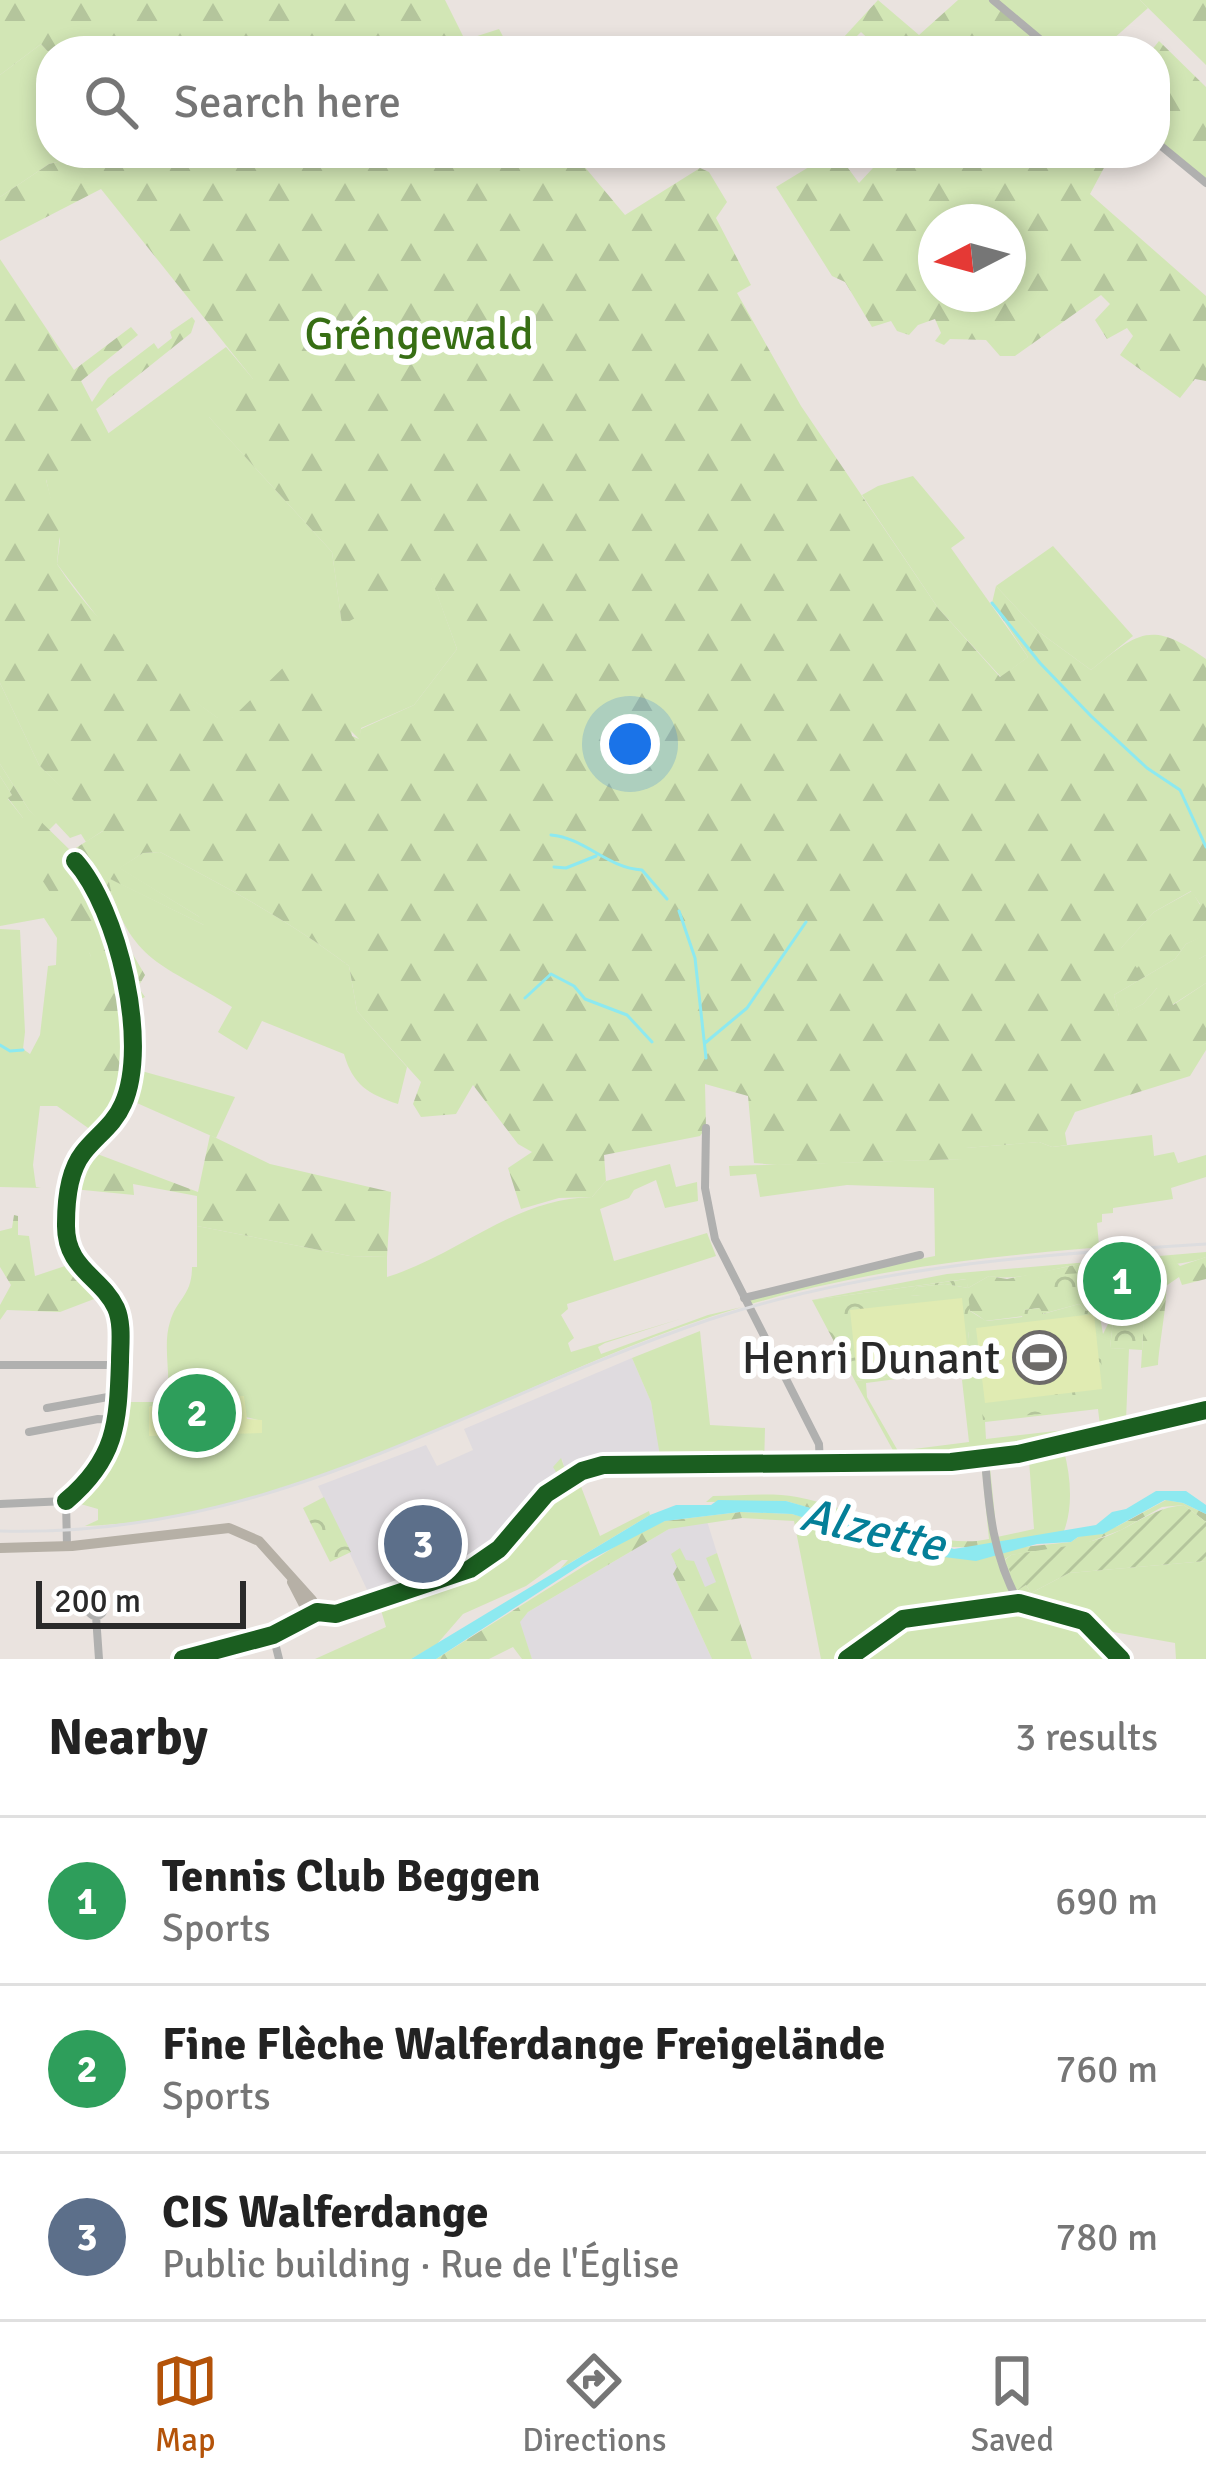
<!DOCTYPE html>
<meta charset="utf-8">
<style>
body{margin:0;font-family:Signika,sans-serif;background:#f6f6f6;color:#222}
.compass{position:absolute;left:918px;top:204px;width:108px;height:108px;border-radius:50%;background:#fff;box-shadow:0 6px 18px #0003;rotate:264deg}
.scale{position:absolute;left:36px;bottom:30px;width:210px;box-sizing:border-box;padding-left:12px;border:6px solid #2a2a2a;border-top:0;font-size:33px;line-height:42px;white-space:nowrap;color:#2a2a2a;-webkit-text-stroke:9px #fff;paint-order:stroke}
.you{position:absolute;left:630px;top:744px;width:42px;height:42px;margin:-30px;border:9px solid #fff;border-radius:50%;background:#1a73e8;box-shadow:0 0 0 18px #1a73e833}
.badge{display:grid;place-items:center;width:78px;height:78px;border-radius:50%;background:#b45309;color:#fff;font-size:39px;font-weight:700}
.pin{position:absolute;translate:-50% -50%;border:6px solid #fff;box-shadow:0 3px 12px #0006}
.list{margin:0;padding:0;list-style:none}
h2{display:flex;justify-content:space-between;align-items:center;height:156px;margin:0;padding:0 48px;font-size:51px}
h2 small{font-size:39px;font-weight:400;color:#767676}
.list li{display:grid;grid-template-columns:78px 1fr auto;gap:36px;align-items:center;box-sizing:border-box;height:168px;padding:0 48px;border-top:3px solid #e0e0e0}
.list b{display:block;font-size:45px;white-space:nowrap}
.list p{margin:0;font-size:39px;white-space:nowrap;color:#767676}
.list em{font-size:39px;font-style:normal;color:#767676}
.icon{flex:none;width:66px;height:66px;fill:none;stroke:currentColor;stroke-width:2;stroke-linecap:round;stroke-linejoin:round}
.map{position:relative;flex:none;width:1206px;height:1659px;overflow:hidden}
.search{position:absolute;background:#fff;box-shadow:0 6px 18px #0003;left:36px;right:36px;top:36px;height:132px;display:flex;align-items:center;gap:30px;box-sizing:border-box;padding:0 42px;border-radius:48px;color:#767676;font-size:45px}
.sheet{height:660px;background:#fff}
nav{display:flex;justify-content:space-around;align-items:center;box-sizing:border-box;height:168px;border-top:3px solid #e0e0e0;background:#fff;font-size:33px;color:#767676}
nav a{display:grid;justify-items:center;gap:6px}
nav .on{color:#b45309}
.map>svg:first-child{display:block}
.industrial{fill:#dfdbdf}
.grass{fill:#d2e6b5;fill-rule:evenodd}
.forest{fill:url(#forest-firs);fill-rule:evenodd}
.park{fill:url(#park-crowns)}
.garden{fill:url(#garden-furrows)}
.pitch{fill:#e0ebb2}
.water{fill:#8de9f0}
.lines{fill:none;stroke-linecap:round;stroke-linejoin:round}
.stream{stroke:#8de9f0;stroke-width:3}
.minor{stroke:#b0b0af;stroke-width:8}
.major{stroke:#b6b0a6;stroke-width:10}
.rail{stroke:#dddddf;stroke-width:3}
.cycleway-casing{stroke:#fff;stroke-width:26}
.cycleway{stroke:#1b5e20;stroke-width:18}
.labels{text-anchor:middle;dominant-baseline:central;stroke-width:12;stroke-linejoin:round;paint-order:stroke}
.park-label{font-size:45px;fill:#376e14;stroke:#fff}
.poi-label{font-size:45px;fill:#2a2a2a;stroke:#fff;text-anchor:end}
.water-label{font-size:48px;font-style:italic;fill:#047f98;stroke:#fff}
</style>
<div class="map">
<svg width="1206" height="1659" viewBox="0 0 1206 1659">
<defs>
<pattern id="forest-firs" width="22" height="20" patternUnits="userSpaceOnUse" patternTransform="scale(3)"><rect width="22" height="20" fill="#d2e6b5"/><path d="M5 1l3.5 6h-7zM16 11l3.5 6h-7z" fill="#b4c59c"/></pattern>
<pattern id="park-crowns" width="20" height="18" patternUnits="userSpaceOnUse" patternTransform="scale(3)"><rect width="20" height="18" fill="#d2e6b5"/><path d="M2 6a3 3 0 1 1 6 0M12 15a3 3 0 1 1 6 0" fill="none" stroke="#b4c59c"/></pattern>
<pattern id="garden-furrows" width="10" height="10" patternUnits="userSpaceOnUse" patternTransform="scale(3)"><rect width="10" height="10" fill="#d2e6b5"/><path d="M-1 1l2-2M0 10L10 0M9 11l2-2" fill="none" stroke="#b4c59c"/></pattern>
</defs>
<rect width="100%" height="100%" fill="#eae3df"/>
<path class="industrial" d="M 632,1358 L 651,1402 L 661,1456 L 622,1455 L 580,1465 L 566,1473 L 562,1459 L 559,1476 L 542,1488 L 495,1544 L 479,1556 L 451,1569 L 370,1596 L 318,1486 L 426,1445 L 437,1466 L 473,1450 L 464,1429 Z
M 707,1521 L 717,1553 L 707,1558 L 717,1582 L 705,1588 L 677,1567 L 673,1574 L 712,1659 L 532,1659 L 519,1622 L 528,1612 L 669,1529 Z"/>
<path class="grass" d="M 996,0 L 1140,0 L 1148,8 L 1103,48 L 1105,51 L 1057,51 Z
M 41,44 L 51,55 L 51,153 L 93,153 L 49,164 L 0,197 L 0,75 Z
M 226,347 L 254,380 L 209,417 L 332,552 L 342,624 L 431,577 L 457,649 L 414,705 L 361,728 L 360,740 L 344,724 L 341,696 L 333,710 L 219,719 L 149,669 L 105,627 L 57,564 L 60,541 L 46,479 Z
M 913,476 L 965,538 L 951,548 L 1028,657 L 1001,677 L 938,608 L 862,495 L 878,486 Z
M 1053,546 L 1133,636 L 1091,670 L 1039,632 L 996,586 Z
M 0,683 L 39,765 L 104,830 L 86,842 L 81,834 L 70,838 L 56,823 L 48,831 L 29,810 L 0,764 Z
M 0,776 L 12,795 L 8,799 L 23,818 C 45,863 73,908 90,954 C 110,1007 108,1076 91,1130 L 57,1106 L 40,1106 L 33,1165 L 36,1187 L 41,1188 L 0,1187 L 0,929 L 20,930 L 25,1032 L 23,1049 L 30,1054 L 40,1035 L 48,966 L 56,965 L 57,938 L 44,918 L 0,926 Z
M 160,852 C 226,887 290,921 349,966 L 357,1011 L 407,1067 L 398,1104 C 368,1094 353,1085 344,1054 L 262,1021 L 247,1050 L 218,1032 L 232,1007 C 164,963 130,965 107,877 L 204,925 L 198,916 L 119,868 L 143,853 Z
M 1192,891 L 1200,905 L 1137,969 L 1120,949 L 1154,912 Z
M 1206,934 L 1199,959 L 1206,955 L 1206,983 L 1172,1005 L 1157,988 L 1143,1004 L 1119,1017 L 1114,995 L 1175,959 L 1186,944 Z
M 138,1070 L 235,1097 L 216,1138 L 130,1100 Z
M 1152,1135 L 1154,1156 L 1174,1152 L 1178,1163 L 1206,1155 L 1206,1177 L 1171,1188 L 1173,1199 L 1113,1208 L 1113,1213 L 1102,1214 L 1102,1222 L 1097,1223 L 1099,1245 L 1143,1244 C 1009,1254 878,1266 748,1305 L 751,1299 L 862,1270 L 935,1256 L 934,1188 L 847,1185 L 760,1197 L 756,1174 L 730,1176 L 729,1166 L 963,1159 L 965,1148 L 1039,1142 L 1052,1147 Z
M 670,1164 L 676,1187 L 697,1182 L 698,1201 L 665,1208 L 656,1180 L 634,1190 L 629,1198 L 600,1209 L 614,1261 L 707,1233 L 716,1256 L 567,1304 L 568,1309 L 561,1315 L 574,1338 L 568,1343 L 571,1352 L 680,1319 L 605,1343 L 598,1347 L 601,1354 L 708,1315 L 742,1307 C 528,1370 311,1519 85,1526 L 98,1520 L 98,1509 L 77,1503 C 108,1476 119,1443 122,1402 L 155,1402 L 168,1393 C 170,1371 163,1343 170,1322 C 177,1298 192,1296 192,1267 L 197,1267 L 197,1226 L 350,1256 L 387,1257 L 387,1277 C 461,1254 512,1199 592,1197 L 606,1181 ZM 174,1399 L 262,1421 L 149,1436 L 149,1407 Z
M 1206,1252 L 1206,1257 C 1162,1273 1126,1259 1082,1264 C 1050,1268 1022,1282 989,1276 L 968,1288 L 966,1279 L 812,1300 L 947,1274 Z
M 1099,1311 L 1103,1334 L 1114,1312 L 1110,1348 L 1129,1349 L 1126,1420 L 990,1451 L 989,1458 L 970,1461 L 969,1451 L 914,1455 L 913,1464 L 888,1458 L 895,1454 L 855,1381 L 972,1367 L 968,1331 L 972,1331 L 1105,1406 L 1095,1312 ZM 966,1370 L 967,1379 L 962,1380 L 969,1442 L 898,1451 L 867,1397 L 866,1383 ZM 1098,1409 L 1100,1426 L 986,1439 L 985,1422 Z
M 700,1331 L 710,1425 L 765,1428 L 764,1467 L 809,1468 L 808,1473 C 751,1473 627,1461 580,1484 L 600,1536 L 649,1511 L 650,1515 L 560,1569 L 568,1560 L 562,1560 L 526,1586 L 463,1614 L 437,1644 L 411,1659 L 315,1659 L 386,1627 L 378,1600 L 406,1590 L 404,1585 C 434,1575 467,1567 492,1546 C 517,1525 531,1496 559,1477 L 553,1467 L 561,1458 L 566,1472 L 601,1459 L 660,1456 L 651,1402 L 632,1358 Z
M 1064,1451 C 1071,1478 1073,1507 1064,1531 L 978,1547 L 977,1541 L 989,1539 L 982,1469 L 990,1467 L 997,1537 L 1034,1529 L 1029,1460 Z
M 740,1512 L 792,1514 L 876,1536 L 876,1544 C 917,1556 963,1574 1005,1560 L 1019,1589 L 1026,1585 L 1031,1593 L 1069,1573 L 1206,1561 L 1206,1659 L 1176,1659 L 1175,1643 L 1102,1630 L 1096,1634 L 1116,1659 L 821,1659 L 794,1521 L 742,1518 Z"/>
<path class="forest" d="M 0,0 L 445,0 L 465,40 L 499,29 L 511,51 L 51,51 L 51,55 L 41,44 L 0,75 Z
M 878,0 L 919,35 L 958,0 L 993,0 L 1054,51 L 881,51 L 861,32 L 842,51 L 831,51 Z
M 1140,0 L 1206,0 L 1206,65 Z
M 1159,41 L 1206,87 L 1206,183 L 1155,146 L 1155,51 L 1151,51 Z
M 93,153 L 573,153 L 625,215 L 700,168 L 709,172 L 727,202 L 716,218 L 751,285 L 737,293 L 801,406 L 938,608 L 1000,677 L 1028,657 L 992,603 L 996,586 L 1039,632 L 1091,670 C 1139,631 1152,620 1206,659 L 1206,955 L 1199,959 L 1196,956 L 1204,936 L 1186,944 L 1175,959 L 1114,995 L 1119,1016 L 1143,1004 L 1157,988 L 1167,990 L 1173,1005 L 1206,983 L 1206,1050 L 1190,1076 L 1075,1112 L 1065,1133 L 1067,1145 L 1052,1147 L 1039,1142 L 966,1148 L 964,1159 L 777,1165 L 754,1163 L 748,1096 L 705,1084 L 706,1128 L 700,1136 L 604,1155 L 606,1181 L 592,1197 L 559,1198 L 521,1209 L 508,1168 L 532,1152 L 518,1144 L 473,1085 L 456,1114 L 421,1117 L 413,1104 L 421,1082 L 357,1011 L 349,966 C 290,921 226,887 160,852 L 143,853 L 120,868 L 198,916 L 208,927 L 108,878 L 122,936 L 145,975 L 138,987 L 145,997 L 138,1000 L 134,1019 L 138,1070 L 121,1123 L 106,1123 L 96,1134 L 91,1130 L 101,1079 L 104,1029 L 90,954 L 24,852 L 23,818 L 8,798 L 12,795 L 0,776 L 0,764 L 29,810 L 71,851 L 103,831 L 39,765 L 0,683 L 0,259 L 74,370 L 131,327 L 138,335 L 81,381 L 92,402 L 108,378 L 154,343 L 158,349 L 172,338 L 170,332 L 192,317 L 195,321 L 191,333 L 96,409 L 110,436 L 46,480 L 60,531 L 57,564 C 101,632 155,672 218,718 L 232,718 L 295,656 L 332,708 L 335,695 L 340,696 L 341,688 L 345,689 L 345,723 L 350,723 L 352,736 L 359,739 L 361,729 L 414,705 L 457,649 L 431,578 L 342,625 L 332,552 L 208,416 L 253,379 L 101,189 L 0,241 L 0,197 L 49,164 ZM 1191,891 L 1200,904 L 1137,968 L 1121,948 L 1154,912 Z
M 832,153 L 837,153 L 859,183 L 873,168 L 894,167 L 912,153 L 1117,153 L 1106,164 L 1090,194 L 1206,296 L 1206,381 L 1195,379 L 1180,398 L 1120,355 L 1133,336 L 1127,328 L 1107,339 L 1095,320 L 1110,304 L 1101,295 L 1015,356 L 1000,356 L 986,340 L 950,339 L 944,345 L 935,341 L 941,333 L 935,319 L 918,325 L 909,335 L 897,331 L 891,321 L 872,327 L 845,282 L 832,276 L 776,187 ZM 936,222 L 1008,222 L 1008,294 L 936,294 Z
M 210,1135 L 270,1164 L 391,1192 L 387,1257 L 350,1256 L 197,1226 L 197,1196 L 133,1184 L 134,1195 L 73,1189 L 80,1167 L 92,1152 L 198,1192 Z
M 14,1215 L 18,1216 L 18,1235 L 29,1236 L 35,1276 L 71,1264 L 102,1296 L 60,1312 L 7,1310 L 0,1320 L 0,1305 L 11,1285 L 0,1267 L 0,1231 L 12,1228 Z
M 1206,1257 L 1206,1279 L 1182,1285 L 1179,1277 L 1166,1286 C 1168,1298 1159,1346 1158,1365 L 1141,1368 L 1144,1315 L 1152,1314 L 1154,1279 L 1147,1268 L 1038,1277 L 1095,1293 L 1096,1310 L 1086,1311 L 1079,1304 L 1042,1314 L 1039,1308 L 1024,1310 L 1023,1316 L 985,1321 C 968,1305 933,1296 909,1295 L 917,1287 L 945,1284 L 968,1288 L 989,1276 L 1007,1279 L 1080,1264 L 1174,1260 L 1180,1266 Z
M 713,1496 C 740,1496 770,1492 797,1497 C 856,1508 916,1545 977,1541 L 978,1547 L 941,1547 L 786,1501 L 706,1502 Z
M 1166,1500 L 1183,1503 L 1206,1514 L 1206,1522 L 1184,1505 L 1162,1507 L 1121,1530 L 1081,1545 L 1011,1555 C 977,1582 913,1554 875,1544 L 876,1536 L 885,1537 L 936,1556 L 1071,1542 L 1078,1537 L 1118,1526 Z
M 740,1512 L 742,1518 L 669,1529 L 528,1612 L 520,1622 L 532,1659 L 522,1659 L 513,1647 L 489,1659 L 436,1659 L 638,1532 L 665,1521 Z
M 680,1548 L 686,1560 L 694,1561 L 705,1587 L 716,1582 L 706,1558 L 717,1553 L 752,1659 L 712,1659 L 673,1574 L 677,1567 L 671,1554 Z"/>
<path class="park" d="M 1140,1269 L 1145,1308 L 1142,1350 L 1110,1348 L 1114,1312 L 1096,1312 L 1106,1407 L 983,1420 L 972,1331 L 968,1332 L 973,1367 L 855,1381 L 812,1300 L 967,1279 L 968,1288 L 945,1284 L 917,1287 L 910,1295 L 925,1296 C 936,1283 953,1290 968,1293 L 970,1311 L 986,1321 L 1022,1317 L 1024,1310 L 1040,1308 L 1043,1314 L 1079,1304 L 1086,1311 L 1096,1310 L 1094,1293 L 1042,1299 L 1038,1276 Z
M 324,1497 L 351,1552 L 330,1562 L 303,1508 Z"/>
<path class="garden" d="M 1184,1505 L 1206,1522 L 1206,1561 L 1069,1573 L 1031,1593 L 1026,1585 L 1018,1590 L 1005,1560 L 1011,1555 C 1043,1549 1075,1547 1105,1537 C 1134,1526 1152,1508 1184,1505 Z"/>
<path class="pitch" d="M 1140,1269 L 1145,1308 L 1106,1313 L 1102,1273 Z
M 962,1298 L 969,1364 L 857,1376 L 850,1310 Z
M 1094,1314 L 1102,1389 L 985,1403 L 976,1328 Z
M 175,1394 L 244,1396 L 247,1419 L 262,1420 L 262,1433 L 149,1436 L 149,1407 L 174,1399 Z"/>
<path class="water" d="M 1156,1491 L 1186,1491 L 1206,1505 L 1206,1514 L 1183,1503 L 1165,1500 L 1103,1534 L 1078,1537 L 1071,1542 L 1037,1544 L 976,1561 L 936,1556 L 885,1537 L 856,1534 L 792,1514 L 740,1512 L 665,1521 L 584,1563 L 436,1659 L 411,1659 L 650,1515 L 676,1505 L 711,1505 L 718,1500 L 786,1501 L 954,1549 L 1096,1525 L 1112,1512 L 1126,1509 Z"/>
<g class="lines">
<path class="stream" d="M 992,603 L 1040,663 L 1091,716 L 1147,768 L 1180,790 L 1206,847
M 551,835 C 585,838 607,868 642,870 L 667,899
M 554,867 L 566,868 L 596,856
M 679,911 L 695,958 L 706,1058
M 525,998 L 551,974 L 574,986 L 585,999 L 627,1015 L 652,1042
M 705,1043 L 747,1008 L 806,922
M 0,1045 L 10,1051 L 23,1050"/>
<path class="minor" d="M 993,0 L 1054,51
M 1155,141 L 1206,183
M 706,1128 L 705,1188 L 715,1239 L 819,1444 L 820,1464
M 744,1298 L 920,1255
M 0,1365 L 119,1365
M 47,1408 L 119,1395
M 29,1432 L 98,1419 L 118,1420
M 985,1459 C 989,1511 993,1556 1019,1603 L 1084,1621 L 1121,1659
M 66,1501 C 116,1459 118,1424 120,1362 C 120,1345 123,1324 116,1308 C 101,1276 65,1269 66,1224 C 66,1202 69,1171 83,1153 C 96,1136 114,1125 123,1104 C 150,1044 118,909 75,861
M 66,1501 L 67,1546
M 0,1504 L 66,1501
M88 1608a8 8 0 1 1 16 0a8 8 0 1 1-16 0Z
M 96,1616 L 99,1659
M 273,1635 L 279,1659
M 183,1659 L 273,1635 L 316,1613"/>
<path class="major" d="M 0,1548 L 72,1546 L 229,1528 L 259,1541 L 312,1600 L 317,1612
M 292,1582 L 306,1609 L 325,1615 C 361,1613 471,1574 497,1550 C 542,1512 537,1486 603,1465 L 951,1462 L 1018,1454 L 1206,1410"/>
<path class="rail" d="M 0,1531 C 274,1539 464,1402 711,1319 C 871,1267 1039,1254 1206,1244"/>
<defs>
<path id="cycleway" d="M 66,1501 C 116,1459 118,1424 120,1362 C 120,1345 123,1324 116,1308 C 101,1276 65,1269 66,1224 C 66,1202 69,1171 83,1153 C 96,1136 114,1125 123,1104 C 150,1044 118,909 75,861
M 183,1659 L 273,1635 L 317,1612 L 336,1614 L 470,1569 L 499,1549 L 546,1494 L 582,1471 L 603,1465 L 951,1462 L 1018,1454 L 1206,1410
M 847,1659 L 903,1619 L 1019,1603 L 1084,1621 L 1121,1659"/>
</defs>
<use href="#cycleway" class="cycleway-casing"/>
<use href="#cycleway" class="cycleway"/>
</g>
<defs>
<symbol id="stadium-ring" viewBox="-11 -11 22 22"><circle r="9.5" fill="#fff" stroke="#6d6b69" stroke-width="1.5"/><path d="M0-5a6.5 5 0 1 0 0 10a6.5 5 0 1 0 0-10ZM-3.5-1.8h7v3.6h-7Z" fill="#6d6b69"/></symbol>
</defs>
<g fill-rule="evenodd">
<use href="#stadium-ring" x="1010" y="1328" width="59" height="59"/>
</g>
<g class="labels">
<g class="park-label">
<text x="419" y="334">Gréngewald</text>
</g>
<g class="poi-label">
<text x="1000" y="1358">Henri Dunant</text>
</g>
<g class="water-label">
<text transform="translate(873 1530) rotate(13)">Alzette</text>
</g>
</g>
</svg>
<svg class="compass" viewBox="-18 -18 36 36"><path d="M0-13l5 13h-10z" fill="#e53935"/><path d="M0 13l5-13h-10z" fill="#767676"/></svg>
<div class="scale">200 m</div>
<div class="you"></div>
<div class="pin badge" style="left:1122px;top:1281px;background:#2e9e5b">1</div>
<div class="pin badge" style="left:197px;top:1413px;background:#2e9e5b">2</div>
<div class="pin badge" style="left:423px;top:1544px;background:#5c6f8a">3</div>
<div class="search"><svg class="icon" aria-label="search" viewBox="0 0 24 24"><circle cx="10" cy="10" r="6"/><path d="M15 15l6 6"/></svg>Search here</div>
</div>
<section class="sheet">
<h2>Nearby<small>3 results</small></h2>
<ul class="list">
<li><span class="badge" style="background:#2e9e5b">1</span><div><b>Tennis Club Beggen</b><p>Sports</p></div><em>690 m</em></li>
<li><span class="badge" style="background:#2e9e5b">2</span><div><b>Fine Flèche Walferdange Freigelände</b><p>Sports</p></div><em>760 m</em></li>
<li><span class="badge" style="background:#5c6f8a">3</span><div><b>CIS Walferdange</b><p>Public building · Rue de l'Église</p></div><em>780 m</em></li>
</ul>
</section>
<nav>
<a class="on"><svg class="icon" aria-label="map" viewBox="0 0 24 24"><path d="M3 6l6-2 6 2 6-2v14l-6 2-6-2-6 2zM9 4v14M15 6v14"/></svg>Map</a>
<a><svg class="icon" aria-label="directions" viewBox="0 0 24 24"><path d="M12 3l9 9-9 9-9-9zM9 14v-3h6M13 9l2 2-2 2"/></svg>Directions</a>
<a><svg class="icon" aria-label="saved" viewBox="0 0 24 24"><path d="M7 4h10v16l-5-4-5 4z"/></svg>Saved</a>
</nav>
